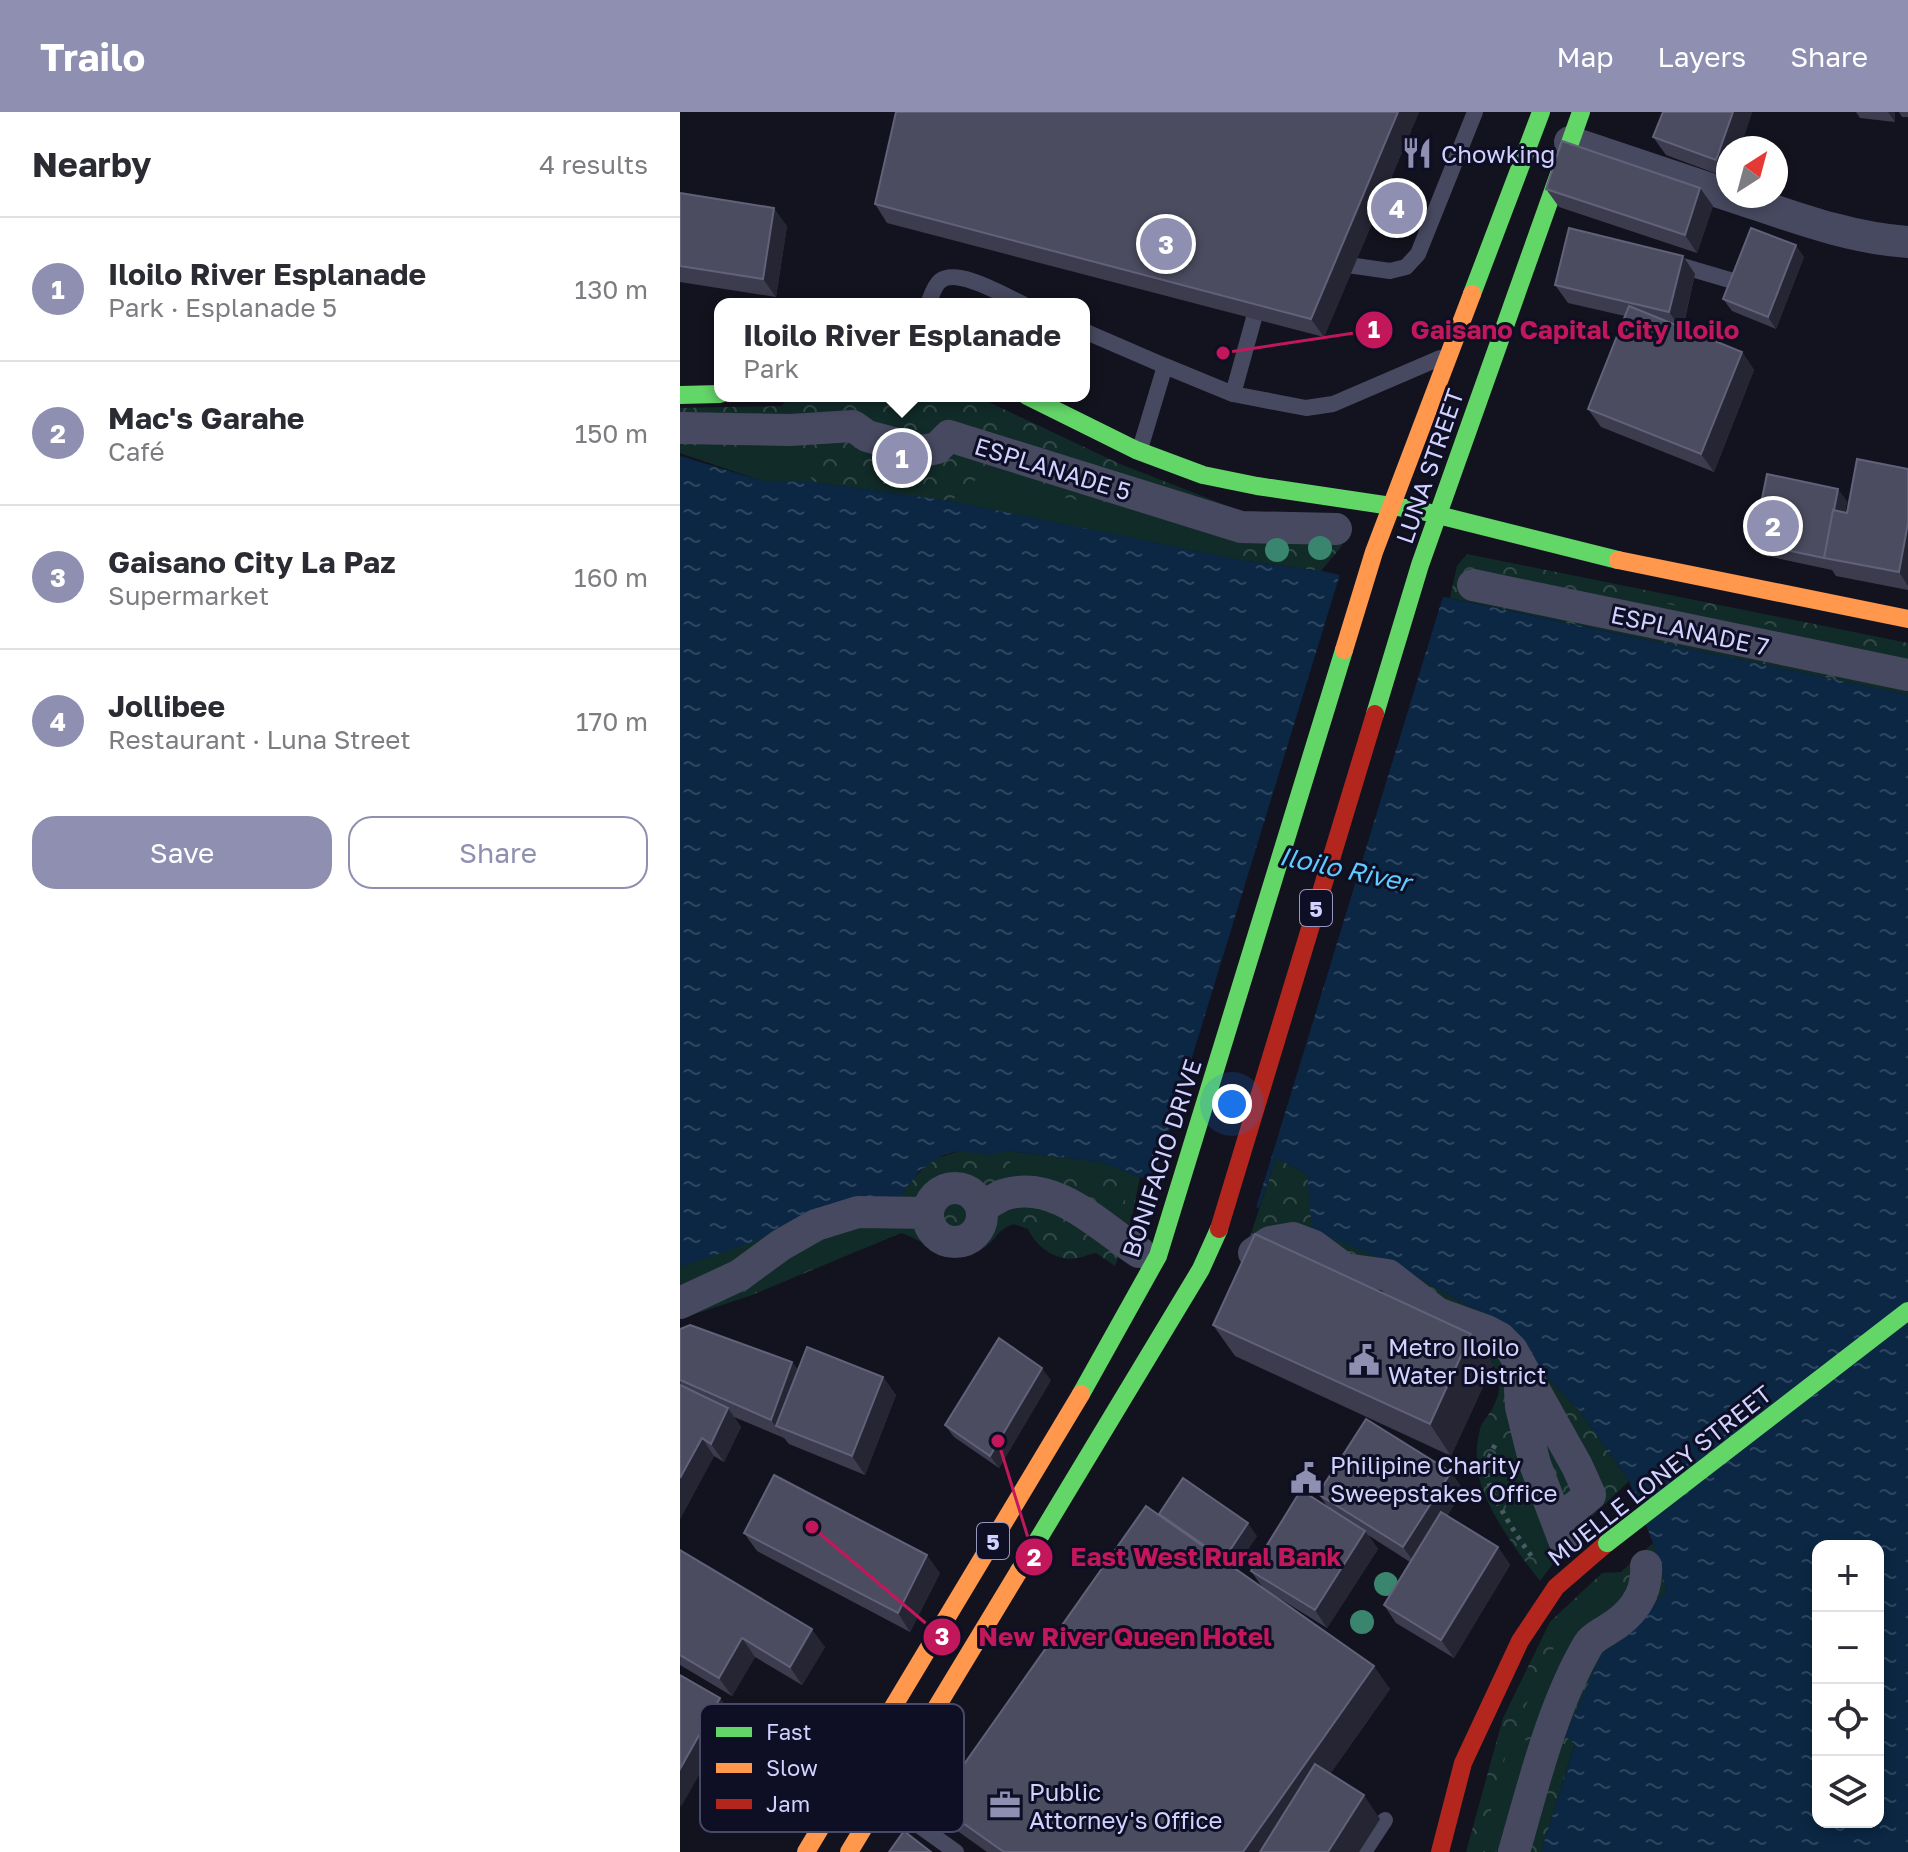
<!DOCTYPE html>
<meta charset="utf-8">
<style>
body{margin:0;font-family:"Golos Text",sans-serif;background:#f7f7f7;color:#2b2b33}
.controls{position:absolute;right:24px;bottom:24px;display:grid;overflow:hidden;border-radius:16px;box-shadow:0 4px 12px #0003}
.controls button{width:72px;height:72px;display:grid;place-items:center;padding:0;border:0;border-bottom:2px solid #e1e1e2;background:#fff;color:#2b2b33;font:40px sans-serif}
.compass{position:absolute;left:1036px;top:24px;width:72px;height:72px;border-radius:50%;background:#fff;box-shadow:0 4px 12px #0003;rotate:36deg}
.you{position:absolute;left:552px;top:992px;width:28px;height:28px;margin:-20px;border:6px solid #fff;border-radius:50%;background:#1a73e8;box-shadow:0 0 0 12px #1a73e833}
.badge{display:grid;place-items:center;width:52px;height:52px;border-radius:50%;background:#8e8fb1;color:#fff;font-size:26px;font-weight:700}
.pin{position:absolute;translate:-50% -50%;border:4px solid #fff;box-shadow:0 2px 8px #0006}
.popup{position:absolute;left:34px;top:186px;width:376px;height:104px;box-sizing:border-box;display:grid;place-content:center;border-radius:16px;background:#fff;filter:drop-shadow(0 2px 6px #0005);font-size:26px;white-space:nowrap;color:#7c7c81}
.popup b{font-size:30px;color:#2b2b33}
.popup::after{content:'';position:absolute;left:50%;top:100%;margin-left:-16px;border:16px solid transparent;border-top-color:#fff}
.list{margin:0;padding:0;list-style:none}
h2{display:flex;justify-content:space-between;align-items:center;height:104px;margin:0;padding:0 32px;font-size:34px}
h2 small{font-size:26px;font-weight:400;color:#7c7c81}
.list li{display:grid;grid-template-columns:52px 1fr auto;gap:24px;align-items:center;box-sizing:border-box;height:144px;padding:0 32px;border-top:2px solid #e1e1e2}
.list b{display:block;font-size:30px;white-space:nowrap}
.list p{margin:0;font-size:26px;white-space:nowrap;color:#7c7c81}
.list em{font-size:26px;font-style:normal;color:#7c7c81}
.actions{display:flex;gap:16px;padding:24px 32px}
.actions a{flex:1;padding:18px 0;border:2px solid #8e8fb1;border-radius:24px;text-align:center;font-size:28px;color:#8e8fb1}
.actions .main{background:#8e8fb1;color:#fff}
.icon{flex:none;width:44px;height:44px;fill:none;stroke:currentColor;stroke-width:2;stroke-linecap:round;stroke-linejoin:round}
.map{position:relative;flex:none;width:1228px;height:1740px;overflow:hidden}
header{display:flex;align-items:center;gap:48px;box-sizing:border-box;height:112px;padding:0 40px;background:#8e8fb1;color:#fff}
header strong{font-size:38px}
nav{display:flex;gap:44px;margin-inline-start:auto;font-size:28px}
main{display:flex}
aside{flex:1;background:#fff}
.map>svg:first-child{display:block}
.forest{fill:url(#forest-crowns)}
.garden{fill:#112b28}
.water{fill:url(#water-ripples);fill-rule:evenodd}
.pier{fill:#13131f}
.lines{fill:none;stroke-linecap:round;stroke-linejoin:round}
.path{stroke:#475a65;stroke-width:5;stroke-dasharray:4 6;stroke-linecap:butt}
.lane{stroke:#474960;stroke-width:16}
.street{stroke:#474960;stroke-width:32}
.fast{stroke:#63d668;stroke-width:18}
.slow{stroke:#ff974d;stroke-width:18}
.jam{stroke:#b3261e;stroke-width:18}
.fast-bridge{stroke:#63d668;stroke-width:18}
.tree{fill:#3a856d}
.wall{fill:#3c3c4e}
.shaded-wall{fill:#252533}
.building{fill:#4c4c61;stroke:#61617a;stroke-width:2}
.labels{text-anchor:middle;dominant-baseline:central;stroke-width:6;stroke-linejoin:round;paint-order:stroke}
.shield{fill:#0e0e24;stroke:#9697bd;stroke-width:2}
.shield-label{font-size:22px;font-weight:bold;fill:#d1d2ff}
.poi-label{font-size:24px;fill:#d1d2ff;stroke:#0e0e24;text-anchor:start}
.street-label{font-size:24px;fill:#d1d2ff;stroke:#0e0e24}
.water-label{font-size:26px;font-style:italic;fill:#5fcbff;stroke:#0e0e24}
.key{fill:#0e0e24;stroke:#484966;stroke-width:2}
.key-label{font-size:22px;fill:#d1d2ff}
.leader{fill:none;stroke:#c2185b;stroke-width:3}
.callout-dot{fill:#c2185b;stroke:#0e0e24;stroke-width:3}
.mark-label{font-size:24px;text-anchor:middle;font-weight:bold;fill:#fff}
.callout-label{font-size:26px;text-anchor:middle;font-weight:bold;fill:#c2185b;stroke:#0e0e24;stroke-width:6;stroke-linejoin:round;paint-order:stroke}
</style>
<header>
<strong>Trailo</strong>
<nav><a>Map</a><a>Layers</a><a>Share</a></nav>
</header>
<main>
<aside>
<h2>Nearby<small>4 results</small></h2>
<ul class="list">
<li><span class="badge">1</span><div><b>Iloilo River Esplanade</b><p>Park · Esplanade 5</p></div><em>130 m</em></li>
<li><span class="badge">2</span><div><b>Mac's Garahe</b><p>Café</p></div><em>150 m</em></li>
<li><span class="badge">3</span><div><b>Gaisano City La Paz</b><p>Supermarket</p></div><em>160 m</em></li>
<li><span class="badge">4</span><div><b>Jollibee</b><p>Restaurant · Luna Street</p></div><em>170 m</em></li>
</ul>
<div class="actions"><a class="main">Save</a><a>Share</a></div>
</aside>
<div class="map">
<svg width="1228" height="1740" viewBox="0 0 1228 1740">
<defs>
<pattern id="forest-crowns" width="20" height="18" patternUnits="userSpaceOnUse" patternTransform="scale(2)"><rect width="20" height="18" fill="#112b28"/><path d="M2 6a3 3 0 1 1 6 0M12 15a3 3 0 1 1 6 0" fill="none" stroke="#334948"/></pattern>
<pattern id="water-ripples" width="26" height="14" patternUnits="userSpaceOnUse" patternTransform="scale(2)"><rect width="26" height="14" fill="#0b2743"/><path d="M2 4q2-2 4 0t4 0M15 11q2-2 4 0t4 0" fill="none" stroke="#2e455f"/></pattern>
</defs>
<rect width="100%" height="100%" fill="#13131f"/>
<path class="forest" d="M 109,284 L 296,284 L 440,352 L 563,400 L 642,401 L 671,412 L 661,435 L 641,459 L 560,448 L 271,389 L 133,370 L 83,369 L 0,341 L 0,296 L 102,294 Z
M 787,442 L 1228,531 L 1228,583 L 770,486 L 777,454 Z
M 280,1039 L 311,1042 L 327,1039 L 460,1065 L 451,1109 L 435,1154 L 416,1141 C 409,1142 404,1145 397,1146 C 377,1150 356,1135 348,1117 L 334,1112 C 315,1119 319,1125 305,1135 C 273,1158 250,1130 221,1121 L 72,1183 L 0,1207 L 0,1155 L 231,1069 L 251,1048 Z
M 596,1046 L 627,1062 L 712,1151 L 810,1206 L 899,1298 L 949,1369 L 900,1416 L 860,1469 C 838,1441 810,1403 800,1369 C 795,1354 796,1329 801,1314 C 804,1307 811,1301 814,1293 C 825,1273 818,1253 801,1240 L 570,1125 Z
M 973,1431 L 987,1478 L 954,1516 L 895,1631 L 861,1740 L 786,1740 L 823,1606 L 870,1510 L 922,1461 L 941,1460 Z"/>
<path class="garden" d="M 114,331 L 133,370 L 83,369 L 0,341 L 0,333 L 55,335 Z
M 312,354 L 364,381 L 508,412 L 545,435 L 560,448 L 271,389 Z
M 941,482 L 1228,543 L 1228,556 L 938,498 Z
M 327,1039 L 421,1050 L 460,1065 L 446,1124 C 441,1109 448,1095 444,1081 C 430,1043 368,1069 342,1077 L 337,1060 L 323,1040 Z
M 228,1113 L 234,1125 L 221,1121 L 51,1190 L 124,1135 L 164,1117 Z
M 105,1115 L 95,1125 L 0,1182 L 0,1155 L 73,1130 Z
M 835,1322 L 878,1426 L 857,1442 C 841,1419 798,1362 820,1334 C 823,1330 830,1326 835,1322 Z
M 931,1474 L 947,1474 L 944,1483 L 865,1606 L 844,1597 L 884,1515 Z
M 831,1624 L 855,1631 L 824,1740 L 800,1739 Z"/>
<path class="water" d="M 0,344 L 83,369 L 133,370 L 271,389 L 560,448 L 641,459 L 1228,583 L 1228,1740 L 861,1740 L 895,1632 L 885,1624 L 921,1543 L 954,1516 L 987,1478 L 973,1431 L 949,1369 L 899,1298 L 810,1206 L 712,1151 L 632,1118 L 627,1062 L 596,1046 L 579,1096 L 460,1065 L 421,1050 L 327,1039 L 311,1043 L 280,1039 L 265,1042 L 240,1058 L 219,1087 L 105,1115 L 73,1130 L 0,1155 ZM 1138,1434 L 1198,1434 L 1198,1710 L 1138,1710 Z"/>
<path class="pier" d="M 661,459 L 764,481 L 575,1099 L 473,1073 Z"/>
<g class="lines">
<path class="path" d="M 815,1333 C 810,1342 806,1352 807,1363 C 809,1382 840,1429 852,1445"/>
<path class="lane" d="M 654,151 L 710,159 L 726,155 L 738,142 L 795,0
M 992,151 L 1053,169
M 248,192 C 251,185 254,174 260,169 C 277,155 325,184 343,192
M 404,219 L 485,254
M 553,282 L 626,296 L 653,292 L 760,246
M 460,337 L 485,254 L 553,282 L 579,188
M 202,1687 L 276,1740
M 684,1740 L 705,1708"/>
<path class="street" d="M 890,30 L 1048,83
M 1051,84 C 1109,103 1167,126 1228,130
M 0,316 L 110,318 L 173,314 L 187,324 L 243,339 L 257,336 L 269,324 L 561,415 L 656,417
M 793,473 L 1228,563
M248 1103a27 27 0 1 1 54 0a27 27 0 1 1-54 0Z
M 301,1096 C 308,1092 316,1086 323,1083 C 375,1066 420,1115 459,1140
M 574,1141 L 590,1130 L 613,1126 L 634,1134 L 665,1157 L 708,1163 L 757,1201 L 807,1219 L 820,1226 L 832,1238 L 897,1354 L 910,1383 L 878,1409
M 0,1191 L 60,1163 L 101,1133 L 136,1113 L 178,1100 L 247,1101
M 839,1262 L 841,1295 L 855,1352 L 884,1428
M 834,1740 C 854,1671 872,1595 908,1533 C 912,1526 921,1522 927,1518 C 951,1504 968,1483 966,1454"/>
<path class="fast" d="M 792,182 L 861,0
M 0,283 L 40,282
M 347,284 L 456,338 L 523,363 L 577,374 L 738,398 L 938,448
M 695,602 L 740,453 L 901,0
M 401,1282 L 478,1144 L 664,538
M 339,1459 L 521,1157 L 539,1117"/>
<path class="slow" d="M 938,448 L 1228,507
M 664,538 L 694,440 L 792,182
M 126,1740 L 401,1282
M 169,1740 L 339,1459"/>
<path class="jam" d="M 539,1117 L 695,602
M 760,1740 L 783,1651 L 840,1529 L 876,1475 L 927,1431"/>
<path class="fast-bridge" d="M 927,1431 L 1228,1199"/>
</g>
<g class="tree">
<circle cx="640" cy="436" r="12"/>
<circle cx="597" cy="438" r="12"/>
<circle cx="706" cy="1472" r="12"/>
<circle cx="682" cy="1510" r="12"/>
</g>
<path class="wall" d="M 739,0 L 644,225 L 207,111 L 195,92 Z
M 1072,0 L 1060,36 L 1048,36 L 1048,66 L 986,43 L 973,25 Z
M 1176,0 L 1215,0 L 1215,10 L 1180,6 Z
M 1219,0 L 1228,0 L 1228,5 L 1222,5 Z
M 1020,76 L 1033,94 L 1017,141 L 879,95 L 866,77 Z
M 0,81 L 107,114 L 96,185 L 0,170 Z
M 1003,144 L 1015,162 L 1003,216 L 1062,240 L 1074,258 L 1034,360 L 921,315 L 908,297 L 945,204 L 888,191 L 875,173 Z
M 1124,145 L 1096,217 L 1052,199 L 1043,187 Z
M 1228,357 L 1228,478 L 1156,464 L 1152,458 L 1082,443 L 1073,431 L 1167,389 L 1165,401 L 1167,401 Z
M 533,1213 L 791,1222 L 813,1253 L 771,1344 L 555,1244 Z
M 0,1217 L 112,1250 L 118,1258 L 203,1265 L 216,1283 L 185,1363 L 109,1332 L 104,1326 L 54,1305 L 61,1315 L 44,1350 L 34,1344 L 0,1407 Z
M 371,1268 L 319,1356 L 274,1325 L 265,1313 Z
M 771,1360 L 783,1378 L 767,1404 L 818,1435 L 830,1453 L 774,1546 L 716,1511 L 704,1493 L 730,1450 L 688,1423 L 698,1437 L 647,1516 L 586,1478 L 710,1577 L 650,1662 L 700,1707 L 679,1740 L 307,1740 L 272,1715 L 256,1692 L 479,1402 L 577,1424 L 555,1456 L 583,1476 L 571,1459 L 648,1395 L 638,1382 Z
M 64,1421 L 260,1461 L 230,1520 L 77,1439 Z
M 0,1438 L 145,1535 L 122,1573 L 75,1545 L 52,1584 L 0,1553 Z"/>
<path class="shaded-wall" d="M 718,0 L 739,0 L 644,225 L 631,207 Z
M 1053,0 L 1072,0 L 1060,36 L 1048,36 L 1048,65 L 1036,48 Z
M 1208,0 L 1215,0 L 1215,10 Z
M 1020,76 L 1033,94 L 1017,141 L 1005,123 Z
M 94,96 L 107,114 L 96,185 L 83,167 Z
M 1116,133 L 1124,145 L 1096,217 L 1088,205 Z
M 1003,144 L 1015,162 L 1002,218 L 989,200 Z
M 1062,240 L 1074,258 L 1034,360 L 1021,342 Z
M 1158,377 L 1167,389 L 1156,448 L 1145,446 Z
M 1228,411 L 1228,474 L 1219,460 Z
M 791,1222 L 813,1253 L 771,1344 L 750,1312 Z
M 112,1250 L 125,1268 L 96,1314 L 104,1326 L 91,1308 Z
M 362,1256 L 371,1268 L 319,1356 L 310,1344 Z
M 203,1265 L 216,1283 L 185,1363 L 172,1344 Z
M 48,1296 L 61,1315 L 44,1350 L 31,1332 Z
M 22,1326 L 34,1344 L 0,1407 L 0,1366 Z
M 771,1360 L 783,1378 L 736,1453 L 723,1435 Z
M 568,1411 L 577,1424 L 553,1460 L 544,1447 Z
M 685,1419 L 698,1437 L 647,1516 L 635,1498 Z
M 818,1435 L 830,1453 L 774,1546 L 761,1528 Z
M 247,1443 L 260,1461 L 230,1520 L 218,1501 Z
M 132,1517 L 145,1535 L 122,1573 L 110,1555 Z
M 62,1526 L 75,1545 L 52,1584 L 39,1566 Z
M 694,1554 L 710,1577 L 595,1740 L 563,1740 Z
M 40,1586 L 53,1604 L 1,1695 L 0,1693 L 0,1657 Z
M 684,1683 L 700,1707 L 679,1740 L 648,1740 Z"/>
<path class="building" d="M 216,0 L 718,0 L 631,207 L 195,92 Z
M 983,0 L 1053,0 L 1036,48 L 973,25 Z
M 882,29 L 1020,76 L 1005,123 L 866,77 Z
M 0,81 L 94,96 L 83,167 L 0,154 Z
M 889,116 L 1003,144 L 989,200 L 875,173 Z
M 1071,116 L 1116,133 L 1088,205 L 1043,187 Z
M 949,194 L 1062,240 L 1021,342 L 908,297 Z
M 1177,347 L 1228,357 L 1228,411 L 1219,460 L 1144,446 L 1153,398 L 1167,401 Z
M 1087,362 L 1158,377 L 1154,398 L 1153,398 L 1144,446 L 1073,431 Z
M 575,1122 L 791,1222 L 750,1312 L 533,1213 Z
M 10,1213 L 112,1250 L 91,1308 L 0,1268 L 0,1217 Z
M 319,1226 L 362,1256 L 310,1344 L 265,1313 Z
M 127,1235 L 203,1265 L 172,1344 L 96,1314 Z
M 0,1273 L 48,1296 L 31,1332 L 22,1326 L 0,1366 Z
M 686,1307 L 771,1360 L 723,1435 L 638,1382 Z
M 94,1363 L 247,1443 L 218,1501 L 64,1421 Z
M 503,1366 L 568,1411 L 544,1447 L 479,1402 Z
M 621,1378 L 685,1419 L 635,1498 L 571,1459 Z
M 466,1394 L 694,1554 L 563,1740 L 324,1740 L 256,1692 Z
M 761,1400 L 818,1435 L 761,1528 L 704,1493 Z
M 0,1438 L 132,1517 L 110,1555 L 62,1526 L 39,1566 L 0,1543 Z
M 0,1563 L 40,1586 L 0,1657 Z
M 635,1652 L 684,1683 L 648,1740 L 580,1740 Z
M 224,1719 L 251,1740 L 209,1740 Z"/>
<defs>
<symbol id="restaurant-bare" viewBox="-9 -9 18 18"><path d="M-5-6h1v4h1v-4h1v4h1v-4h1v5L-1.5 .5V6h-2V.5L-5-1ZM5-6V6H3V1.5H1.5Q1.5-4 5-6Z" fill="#8e8fb1" stroke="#0e0e24" stroke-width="2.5" paint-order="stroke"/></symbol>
<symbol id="civic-bare" viewBox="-9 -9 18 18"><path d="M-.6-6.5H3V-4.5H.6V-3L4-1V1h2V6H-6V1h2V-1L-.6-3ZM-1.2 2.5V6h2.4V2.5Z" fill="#8e8fb1" stroke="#0e0e24" stroke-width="2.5" paint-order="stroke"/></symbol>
<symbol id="office-bare" viewBox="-9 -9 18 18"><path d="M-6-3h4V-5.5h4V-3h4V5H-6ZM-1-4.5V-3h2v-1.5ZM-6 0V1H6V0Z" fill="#8e8fb1" stroke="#0e0e24" stroke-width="2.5" paint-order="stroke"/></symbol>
</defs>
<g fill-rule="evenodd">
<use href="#restaurant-bare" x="715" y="19" width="44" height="44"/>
<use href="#civic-bare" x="662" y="1226" width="44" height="44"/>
<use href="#civic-bare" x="604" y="1344" width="44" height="44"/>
<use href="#office-bare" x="303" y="1671" width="44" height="44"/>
</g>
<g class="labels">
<g class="shield">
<rect x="620" y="778" width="32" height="36" rx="6"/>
<rect x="297" y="1411" width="32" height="36" rx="6"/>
</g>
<g class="shield-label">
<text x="636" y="796">5</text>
<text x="313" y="1429">5</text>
</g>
<g class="poi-label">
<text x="761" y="41">Chowking</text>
<text x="708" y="1234">Metro Iloilo<tspan x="708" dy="28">Water District</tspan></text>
<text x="650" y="1352">Philipine Charity<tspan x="650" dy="28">Sweepstakes Office</tspan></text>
<text x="349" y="1679">Public<tspan x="349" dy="28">Attorney's Office</tspan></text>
</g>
<g class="street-label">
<text transform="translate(749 354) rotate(-71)">LUNA STREET</text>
<text transform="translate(373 356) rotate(17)">ESPLANADE 5</text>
<text transform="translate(1010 518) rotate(12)">ESPLANADE 7</text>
<text transform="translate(481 1046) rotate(-72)">BONIFACIO DRIVE</text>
<text transform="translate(979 1363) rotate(-38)">MUELLE LONEY STREET</text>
</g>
<g class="water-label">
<text transform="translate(665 757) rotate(12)">Iloilo River</text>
</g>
</g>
<rect x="20" y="1592" width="264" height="128" rx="12" class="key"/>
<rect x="36" y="1615" width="36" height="10" fill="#63d668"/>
<rect x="36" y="1651" width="36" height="10" fill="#ff974d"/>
<rect x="36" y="1687" width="36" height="10" fill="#b3261e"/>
<g class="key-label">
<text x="86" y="1628">Fast</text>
<text x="86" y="1664">Slow</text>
<text x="86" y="1700">Jam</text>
</g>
<path class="leader" d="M543 241L694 218M318 1329L354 1445M132 1415L262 1525"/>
<g class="callout-dot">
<circle cx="543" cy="241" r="8"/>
<circle cx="318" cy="1329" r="8"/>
<circle cx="132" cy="1415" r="8"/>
<circle cx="694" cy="218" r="20"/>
<circle cx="354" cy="1445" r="20"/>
<circle cx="262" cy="1525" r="20"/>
</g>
<g class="mark-label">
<text x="694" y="226">1</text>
<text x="354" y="1454">2</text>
<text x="262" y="1533">3</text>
</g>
<g class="callout-label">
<text x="895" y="227">Gaisano Capital City Iloilo</text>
<text x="526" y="1454">East West Rural Bank</text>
<text x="445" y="1534">New River Queen Hotel</text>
</g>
</svg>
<div class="controls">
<button>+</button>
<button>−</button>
<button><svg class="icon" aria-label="locate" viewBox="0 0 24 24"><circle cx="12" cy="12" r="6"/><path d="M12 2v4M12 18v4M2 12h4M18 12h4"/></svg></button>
<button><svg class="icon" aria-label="layers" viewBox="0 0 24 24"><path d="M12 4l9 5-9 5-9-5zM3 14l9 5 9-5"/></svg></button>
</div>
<svg class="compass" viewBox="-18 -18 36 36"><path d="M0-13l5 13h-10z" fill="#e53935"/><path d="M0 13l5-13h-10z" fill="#7c7c81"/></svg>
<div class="you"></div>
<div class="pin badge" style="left:222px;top:346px">1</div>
<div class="popup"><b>Iloilo River Esplanade</b>Park</div>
<div class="pin badge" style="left:1093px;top:414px">2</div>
<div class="pin badge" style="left:486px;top:132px">3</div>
<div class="pin badge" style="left:717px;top:96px">4</div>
</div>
</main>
